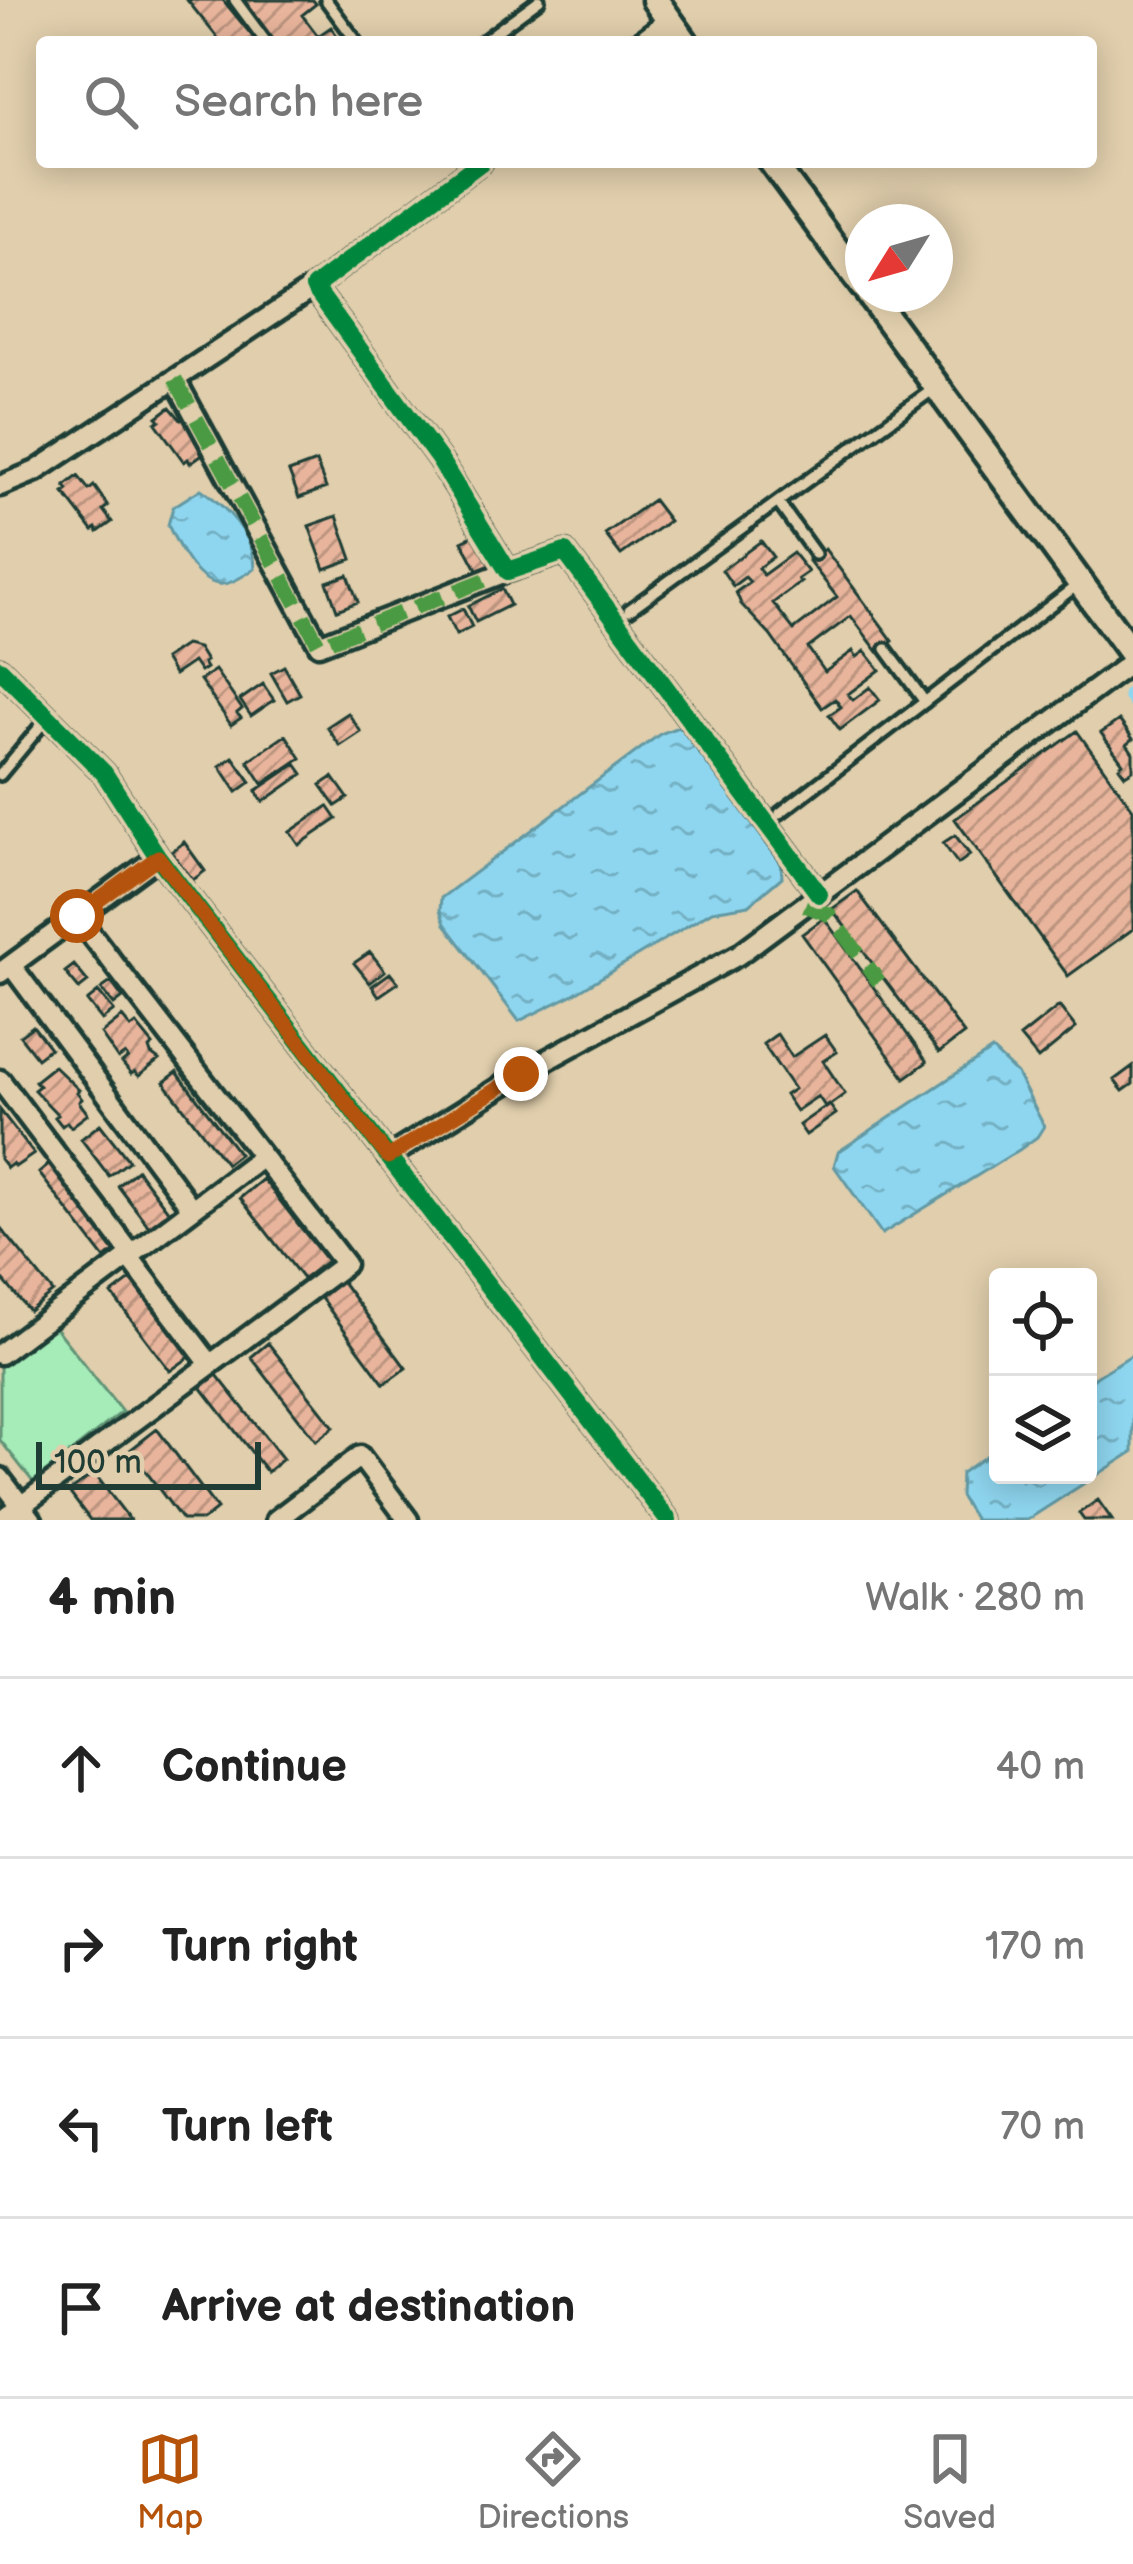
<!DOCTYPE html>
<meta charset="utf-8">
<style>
body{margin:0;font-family:"Balsamiq Sans",sans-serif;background:#f2f2f2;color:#222}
.controls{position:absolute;right:36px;bottom:36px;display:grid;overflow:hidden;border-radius:12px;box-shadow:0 6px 30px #0003}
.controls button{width:108px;height:108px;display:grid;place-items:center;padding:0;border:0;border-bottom:3px solid #e0e0e0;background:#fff;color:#222;font:60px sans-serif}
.compass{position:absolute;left:845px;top:204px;width:108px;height:108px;border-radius:50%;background:#fff;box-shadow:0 6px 30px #0003;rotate:233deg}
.scale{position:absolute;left:36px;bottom:30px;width:225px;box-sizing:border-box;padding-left:12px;border:6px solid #1f3d34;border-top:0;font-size:33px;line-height:42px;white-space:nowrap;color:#1f3d34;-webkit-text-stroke:9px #e0ceac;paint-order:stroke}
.stop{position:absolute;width:36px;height:36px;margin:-27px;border:9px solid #b45309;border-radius:50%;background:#fff}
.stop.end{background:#b45309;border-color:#fff;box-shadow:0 3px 12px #0008}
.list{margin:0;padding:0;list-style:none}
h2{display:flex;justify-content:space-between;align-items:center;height:156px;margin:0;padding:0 48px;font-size:51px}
h2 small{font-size:39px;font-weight:400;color:#767676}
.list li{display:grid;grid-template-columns:78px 1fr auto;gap:36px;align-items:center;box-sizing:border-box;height:180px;padding:0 48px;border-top:3px solid #e0e0e0}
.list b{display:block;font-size:45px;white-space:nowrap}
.list em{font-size:39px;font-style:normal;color:#767676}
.icon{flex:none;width:66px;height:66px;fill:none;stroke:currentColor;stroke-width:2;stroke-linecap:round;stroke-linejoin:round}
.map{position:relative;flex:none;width:1133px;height:1520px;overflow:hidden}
.search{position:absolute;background:#fff;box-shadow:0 6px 30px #0003;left:36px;right:36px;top:36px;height:132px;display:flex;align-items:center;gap:30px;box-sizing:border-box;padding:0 42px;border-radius:12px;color:#767676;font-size:45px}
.sheet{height:876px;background:#fff}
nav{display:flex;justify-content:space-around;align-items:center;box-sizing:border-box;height:168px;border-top:3px solid #e0e0e0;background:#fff;font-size:33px;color:#767676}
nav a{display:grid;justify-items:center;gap:6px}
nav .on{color:#b45309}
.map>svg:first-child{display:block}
.park{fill:#a5ecb9;stroke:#629476;stroke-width:3}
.water{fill:url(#water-ripples);stroke:#6299a4;stroke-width:3}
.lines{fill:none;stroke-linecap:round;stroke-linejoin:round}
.canal{stroke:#8ed6ef;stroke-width:15}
.building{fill:url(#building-hatch);stroke:#1f3d34;stroke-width:3}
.lane-casing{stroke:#1f3d34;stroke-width:18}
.street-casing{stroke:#1f3d34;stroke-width:27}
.secondary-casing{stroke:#1f3d34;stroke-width:33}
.lane{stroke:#e0ceac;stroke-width:9}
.street{stroke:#e0ceac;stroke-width:18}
.secondary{stroke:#e0ceac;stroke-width:24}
.quiet{stroke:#4a9a42;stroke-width:15;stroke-dasharray:30 15;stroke-linecap:butt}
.cycleway-casing{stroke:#e0ceac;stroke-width:26}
.cycleway{stroke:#00873e;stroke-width:18}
.route{stroke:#b45309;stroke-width:15}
</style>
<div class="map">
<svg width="1133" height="1520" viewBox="0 0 1133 1520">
<defs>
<pattern id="water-ripples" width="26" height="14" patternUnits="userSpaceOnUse" patternTransform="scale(3)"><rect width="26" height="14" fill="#8ed6ef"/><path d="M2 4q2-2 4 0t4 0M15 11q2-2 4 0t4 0" fill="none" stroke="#73afc2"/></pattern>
<pattern id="building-hatch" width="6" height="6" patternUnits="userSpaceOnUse" patternTransform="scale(3)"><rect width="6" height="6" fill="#e8b49b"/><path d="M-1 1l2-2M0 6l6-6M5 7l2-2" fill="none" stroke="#bb947f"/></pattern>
</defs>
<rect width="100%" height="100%" fill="#e0ceac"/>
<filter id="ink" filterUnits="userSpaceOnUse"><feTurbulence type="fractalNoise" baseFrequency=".00833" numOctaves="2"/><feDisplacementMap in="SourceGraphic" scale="24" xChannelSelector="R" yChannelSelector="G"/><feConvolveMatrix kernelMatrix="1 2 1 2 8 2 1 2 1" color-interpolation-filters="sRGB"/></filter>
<g filter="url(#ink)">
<path class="park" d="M 53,1325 L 122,1412 L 33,1482 L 0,1440 L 0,1367 Z"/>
<path class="water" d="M 201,489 C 227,508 255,535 255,569 C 244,575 230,586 218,584 C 195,581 177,544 168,525 L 173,507 Z
M 678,727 L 694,737 L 781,863 L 782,877 L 749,905 L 712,911 L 572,995 L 519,1021 L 445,924 L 440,910 L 441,898 L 660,734 Z
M 992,1050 L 1017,1074 L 1044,1126 L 1037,1137 L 1019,1150 L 882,1234 L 834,1166 L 838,1152 Z
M 1133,1354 L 1133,1452 L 1027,1520 L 975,1520 L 960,1496 L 961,1473 L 998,1448 L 998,1475 L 1088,1475 L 1088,1382 Z"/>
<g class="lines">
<path class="canal" d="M 1130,695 L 1133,700"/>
</g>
<path class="building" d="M 187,0 L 223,0 L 254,38 L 249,42 L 221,42 Z
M 238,0 L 313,0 L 316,4 L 302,15 L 318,36 L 331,27 L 340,40 L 273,42 Z
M 170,407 L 181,420 L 186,417 L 200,437 L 195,441 L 204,453 L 190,463 L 188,459 L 184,462 L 156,423 L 160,420 L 157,417 Z
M 316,462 L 326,488 L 299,498 L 289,472 Z
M 78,476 L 89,490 L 94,486 L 108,506 L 103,510 L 112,522 L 98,532 L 96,528 L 93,531 L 64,493 L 68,490 L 65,486 Z
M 653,500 L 669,521 L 621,555 L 605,534 Z
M 337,516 L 352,559 L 325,569 L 309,526 Z
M 479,533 L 495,565 L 479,573 L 462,541 Z
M 761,541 L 773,557 L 758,568 L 763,575 L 793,553 L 808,572 L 798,579 L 801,582 L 773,603 L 794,630 L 837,597 L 809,561 L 825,549 L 893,641 L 878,652 L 851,616 L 808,648 L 825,672 L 853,651 L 857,657 L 865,651 L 880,670 L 848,694 L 853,700 L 870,687 L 880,700 L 840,730 L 829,715 L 841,707 L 835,699 L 822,708 L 770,635 L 741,604 L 736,592 L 750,582 L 745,577 L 733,586 L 722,570 Z
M 348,575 L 358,602 L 337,610 L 327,582 Z
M 502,589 L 510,605 L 476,622 L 468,606 Z
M 463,609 L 472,627 L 456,635 L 447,617 Z
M 185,645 L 198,648 L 206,661 L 203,663 L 206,668 L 200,672 L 193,662 L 174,675 L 164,659 Z
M 284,666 L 300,694 L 287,701 L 271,673 Z
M 215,670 L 242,709 L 237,713 L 241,718 L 231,725 L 200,680 Z
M 263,684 L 274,700 L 251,716 L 240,700 Z
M 348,713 L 361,732 L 340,746 L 327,727 Z
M 1119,720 L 1133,739 L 1127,744 L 1133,753 L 1133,770 L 1125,775 L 1119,767 L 1123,763 L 1101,733 Z
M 1077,731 L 1133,809 L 1133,929 L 1068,976 L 955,819 Z
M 286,735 L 301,758 L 263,784 L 248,761 Z
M 233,757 L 251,782 L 237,792 L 220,766 Z
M 296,764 L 303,774 L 263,802 L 256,791 Z
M 333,777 L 348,798 L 336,806 L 321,785 Z
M 328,806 L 337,819 L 299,845 L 290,832 Z
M 955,835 L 970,855 L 958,864 L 943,843 Z
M 184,842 L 205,871 L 193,880 L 171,852 Z
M 857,891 L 964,1034 L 939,1053 L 832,909 Z
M 824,918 L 927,1062 L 905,1078 L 802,934 Z
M 370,952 L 385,971 L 370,983 L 354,963 Z
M 74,965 L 88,982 L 79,989 L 65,972 Z
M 390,973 L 398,983 L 379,996 L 372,986 Z
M 111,982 L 123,998 L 114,1005 L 101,989 Z
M 98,992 L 114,1011 L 102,1020 L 87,1001 Z
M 1059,1006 L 1076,1028 L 1038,1059 L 1020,1037 Z
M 122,1017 L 131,1028 L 136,1024 L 153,1045 L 149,1048 L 151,1054 L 159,1060 L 139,1076 L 135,1072 L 131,1074 L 122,1063 L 128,1058 L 125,1054 L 118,1059 L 101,1034 Z
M 33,1026 L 50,1048 L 37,1058 L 20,1036 Z
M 777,1034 L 792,1057 L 825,1035 L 837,1052 L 823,1061 L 845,1094 L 826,1108 L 818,1096 L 796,1111 L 785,1095 L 794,1089 L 763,1044 Z
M 54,1066 L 79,1090 L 77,1092 L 82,1099 L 79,1102 L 88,1114 L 71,1127 L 67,1122 L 62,1126 L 55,1117 L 58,1115 L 34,1090 L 39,1086 L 35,1081 Z
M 1133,1066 L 1133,1084 L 1123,1091 L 1114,1080 Z
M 177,1072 L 239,1154 L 226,1164 L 164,1082 Z
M 829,1104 L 836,1114 L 806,1135 L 799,1125 Z
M 0,1110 L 34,1154 L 15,1167 L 12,1164 L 7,1168 L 0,1159 Z
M 100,1124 L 129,1161 L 109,1176 L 81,1139 Z
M 51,1163 L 118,1249 L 105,1259 L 39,1173 Z
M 137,1170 L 169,1212 L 149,1227 L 118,1186 Z
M 263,1179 L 327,1261 L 303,1279 L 240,1198 Z
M 0,1227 L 53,1292 L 29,1311 L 0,1276 Z
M 137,1275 L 195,1353 L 170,1371 L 112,1294 Z
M 340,1279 L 406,1368 L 384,1384 L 318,1294 Z
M 268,1343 L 334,1427 L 316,1441 L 251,1357 Z
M 217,1375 L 283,1459 L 267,1472 L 201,1387 Z
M 157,1429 L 217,1509 L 203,1520 L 182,1520 L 130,1450 Z
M 94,1473 L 130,1520 L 90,1520 L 69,1492 Z
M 1098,1500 L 1112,1520 L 1084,1520 L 1079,1513 Z"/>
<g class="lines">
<defs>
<path id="lane" d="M 235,0 L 266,42
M 326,0 L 357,42
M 482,42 L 539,0
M 779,504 L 815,554
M 629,610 L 928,393
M 886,649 L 925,702
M 0,775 L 48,717
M 780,813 L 1072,589"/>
<path id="street" d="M 640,42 L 669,20
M 481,162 L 314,287 L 439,459 L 508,571 L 565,552 L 819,894
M 175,379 L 319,645 L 508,571
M 0,486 L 36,471 L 314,287
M 0,669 L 104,773 L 158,857 L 668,1520
M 11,965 L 192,1209
M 0,973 L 158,857
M 0,1080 L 132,1255
M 388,1157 L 521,1074 L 738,955 L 1133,661
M 129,1257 L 210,1364
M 0,1354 L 260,1158
M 0,1478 L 32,1520
M 2,1520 L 345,1264 L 77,916
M 276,1520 L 360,1456 L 408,1520"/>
<path id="secondary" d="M 655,0 L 685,42
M 772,162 L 863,286
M 869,294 L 1133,655"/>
</defs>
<use href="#lane" class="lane-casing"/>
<use href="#street" class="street-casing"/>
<use href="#secondary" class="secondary-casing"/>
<use href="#lane" class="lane"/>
<use href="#street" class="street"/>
<use href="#secondary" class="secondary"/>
<path class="quiet" d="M 175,379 L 319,645 L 508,571
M 805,905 L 830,915 L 879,982"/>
<defs>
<path id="cycleway" d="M 481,162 L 314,287 L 439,459 L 508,571 L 565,552 L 819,894
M 0,669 L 104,773 L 158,857 L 668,1520"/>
</defs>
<use href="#cycleway" class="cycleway-casing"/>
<use href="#cycleway" class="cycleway"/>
</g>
</g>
<g class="lines" filter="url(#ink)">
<path class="route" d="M 77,916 L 158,857 L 388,1157 L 521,1074"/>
</g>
</svg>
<div class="controls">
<button><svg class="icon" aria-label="locate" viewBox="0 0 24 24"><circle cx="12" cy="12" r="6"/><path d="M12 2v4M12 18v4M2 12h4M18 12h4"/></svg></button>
<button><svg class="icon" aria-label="layers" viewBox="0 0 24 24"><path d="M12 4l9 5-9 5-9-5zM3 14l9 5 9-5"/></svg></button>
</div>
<svg class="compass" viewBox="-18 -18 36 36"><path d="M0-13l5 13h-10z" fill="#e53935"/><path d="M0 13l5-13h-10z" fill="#767676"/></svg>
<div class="scale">100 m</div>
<div class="stop" style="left:77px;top:916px"></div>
<div class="stop end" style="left:521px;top:1074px"></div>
<div class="search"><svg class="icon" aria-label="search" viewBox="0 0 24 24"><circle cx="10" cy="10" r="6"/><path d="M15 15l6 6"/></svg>Search here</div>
</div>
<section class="sheet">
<h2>4 min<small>Walk · 280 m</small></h2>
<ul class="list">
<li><svg class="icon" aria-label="ahead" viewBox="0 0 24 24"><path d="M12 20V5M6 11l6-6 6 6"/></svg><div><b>Continue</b></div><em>40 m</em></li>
<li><svg class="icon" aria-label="right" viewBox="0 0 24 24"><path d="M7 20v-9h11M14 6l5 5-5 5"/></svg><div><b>Turn right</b></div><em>170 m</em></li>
<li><svg class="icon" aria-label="left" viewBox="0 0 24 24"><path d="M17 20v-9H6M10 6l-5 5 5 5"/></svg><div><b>Turn left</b></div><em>70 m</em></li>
<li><svg class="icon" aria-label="arrive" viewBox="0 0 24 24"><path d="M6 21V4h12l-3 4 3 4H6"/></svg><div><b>Arrive at destination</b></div></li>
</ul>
</section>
<nav>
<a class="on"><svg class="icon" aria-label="map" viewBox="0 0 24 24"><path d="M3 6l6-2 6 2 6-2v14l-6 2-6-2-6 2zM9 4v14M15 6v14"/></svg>Map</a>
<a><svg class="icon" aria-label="directions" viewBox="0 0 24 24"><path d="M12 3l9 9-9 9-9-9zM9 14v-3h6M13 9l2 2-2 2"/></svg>Directions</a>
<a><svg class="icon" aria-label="saved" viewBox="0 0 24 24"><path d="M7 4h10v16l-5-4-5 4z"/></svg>Saved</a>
</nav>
